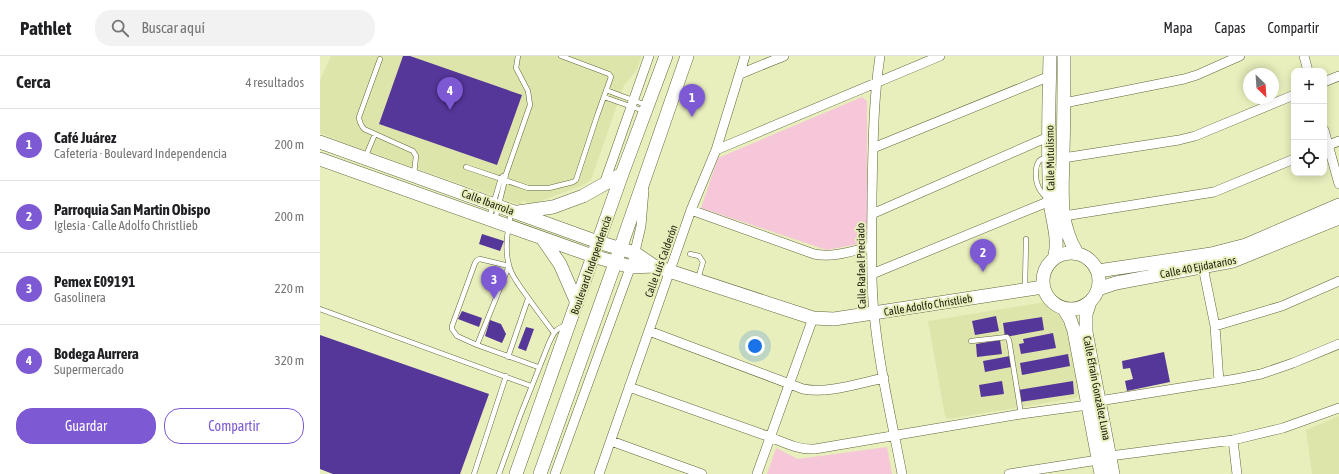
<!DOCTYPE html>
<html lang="es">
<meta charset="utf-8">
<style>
body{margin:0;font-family:"Asap Condensed",sans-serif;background:#f2f2f2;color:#202124}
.controls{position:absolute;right:12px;top:12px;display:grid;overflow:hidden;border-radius:8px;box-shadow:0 2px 10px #0003}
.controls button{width:36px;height:36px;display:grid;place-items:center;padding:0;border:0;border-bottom:1px solid #e0e0e0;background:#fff;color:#202124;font:20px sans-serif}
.compass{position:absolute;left:923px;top:12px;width:36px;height:36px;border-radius:50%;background:#fff;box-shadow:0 2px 10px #0003;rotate:155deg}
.you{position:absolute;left:435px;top:290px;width:14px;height:14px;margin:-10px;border:3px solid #fff;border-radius:50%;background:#1a73e8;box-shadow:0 0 0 6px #1a73e833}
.badge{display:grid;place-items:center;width:26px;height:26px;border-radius:50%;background:#7d59d4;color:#fff;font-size:13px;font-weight:700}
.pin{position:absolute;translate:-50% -33px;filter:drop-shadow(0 1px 2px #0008)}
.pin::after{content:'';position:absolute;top:21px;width:14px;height:12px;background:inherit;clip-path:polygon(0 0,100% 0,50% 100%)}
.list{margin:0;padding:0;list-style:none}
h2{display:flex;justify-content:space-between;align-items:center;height:52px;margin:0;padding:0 16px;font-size:17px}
h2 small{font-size:13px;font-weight:400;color:#757577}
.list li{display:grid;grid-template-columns:26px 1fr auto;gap:12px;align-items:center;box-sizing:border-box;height:72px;padding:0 16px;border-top:1px solid #e0e0e0}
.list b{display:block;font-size:15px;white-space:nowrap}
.list p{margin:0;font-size:13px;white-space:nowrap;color:#757577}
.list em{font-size:13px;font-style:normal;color:#757577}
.actions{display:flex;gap:8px;padding:12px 16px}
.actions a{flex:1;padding:9px 0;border:1px solid #7d59d4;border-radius:16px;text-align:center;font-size:14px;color:#7d59d4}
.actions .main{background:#7d59d4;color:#fff}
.icon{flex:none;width:22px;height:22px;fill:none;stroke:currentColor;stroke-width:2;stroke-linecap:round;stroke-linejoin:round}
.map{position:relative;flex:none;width:1019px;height:418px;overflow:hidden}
header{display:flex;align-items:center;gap:24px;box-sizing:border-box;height:56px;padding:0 20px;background:#fff;border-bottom:1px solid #e0e0e0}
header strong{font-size:19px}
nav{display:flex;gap:22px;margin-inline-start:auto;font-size:14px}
.search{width:280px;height:36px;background:#f2f2f2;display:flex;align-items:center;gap:10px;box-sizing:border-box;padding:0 14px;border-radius:16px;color:#757577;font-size:15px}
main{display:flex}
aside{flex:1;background:#fff}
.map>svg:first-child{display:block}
.built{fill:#dee5ab}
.green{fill:#f6c7d9}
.building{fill:#553699}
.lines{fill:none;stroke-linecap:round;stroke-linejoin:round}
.lane-casing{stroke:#626639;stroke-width:5.5}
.street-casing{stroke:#626639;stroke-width:10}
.secondary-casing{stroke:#626639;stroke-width:14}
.lane{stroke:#fff;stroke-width:4.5}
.street{stroke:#fff;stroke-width:9}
.secondary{stroke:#fff;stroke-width:13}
.labels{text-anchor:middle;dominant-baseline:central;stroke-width:4;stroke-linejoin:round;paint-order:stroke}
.street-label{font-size:11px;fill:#1e200d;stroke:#e8eebc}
</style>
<header>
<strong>Pathlet</strong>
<div class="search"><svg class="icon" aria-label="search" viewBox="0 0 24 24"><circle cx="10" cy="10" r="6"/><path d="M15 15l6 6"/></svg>Buscar aquí</div>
<nav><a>Mapa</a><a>Capas</a><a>Compartir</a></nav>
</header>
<main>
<aside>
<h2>Cerca<small>4 resultados</small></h2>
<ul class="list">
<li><span class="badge">1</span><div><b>Café Juárez</b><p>Cafetería · Boulevard Independencia</p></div><em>200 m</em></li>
<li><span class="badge">2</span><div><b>Parroquia San Martin Obispo</b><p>Iglesia · Calle Adolfo Christlieb</p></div><em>200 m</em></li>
<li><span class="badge">3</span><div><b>Pemex E09191</b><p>Gasolinera</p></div><em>220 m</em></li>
<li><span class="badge">4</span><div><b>Bodega Aurrera</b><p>Supermercado</p></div><em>320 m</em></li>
</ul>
<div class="actions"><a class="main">Guardar</a><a>Compartir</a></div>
</aside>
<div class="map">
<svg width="1019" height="418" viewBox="0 0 1019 418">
<rect width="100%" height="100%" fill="#e8eebc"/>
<path class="built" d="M 11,0 L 322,0 L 316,15 L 304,29 L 271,124 L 263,129 L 213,148 L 202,144 L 200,149 L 24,87 L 0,77 L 0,24 Z
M 725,246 L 740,261 L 748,277 L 759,339 L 756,342 L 628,363 L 625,360 L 608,265 Z
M 1019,360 L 1019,418 L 992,418 L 986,374 Z"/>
<path class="green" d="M 542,41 L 547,45 L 547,181 L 543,187 L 507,194 L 381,152 L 398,102 Z
M 567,391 L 572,418 L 447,418 L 456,392 L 478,403 Z"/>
<path class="building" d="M 83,0 L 90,0 L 202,39 L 177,109 L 59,68 Z
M 162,178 L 184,185 L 180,195 L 159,188 Z
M 142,255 L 162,262 L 159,271 L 138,263 Z
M 676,260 L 679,275 L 655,279 L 652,265 Z
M 722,261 L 724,274 L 685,281 L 683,267 Z
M 170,264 L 181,268 L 186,278 L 182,287 L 165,280 Z
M 206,271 L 214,273 L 206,295 L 198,292 Z
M 733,277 L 736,292 L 701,298 L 699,288 L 704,287 L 703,283 Z
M 0,279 L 169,338 L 140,418 L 13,418 L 0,413 Z
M 680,284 L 682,298 L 657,301 L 656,288 Z
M 844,296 L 850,326 L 807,335 L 805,325 L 813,323 L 810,312 L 803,313 L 802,305 Z
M 748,298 L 750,310 L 702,319 L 700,307 Z
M 690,300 L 691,311 L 665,316 L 663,305 Z
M 682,325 L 684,338 L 661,341 L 659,329 Z
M 753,325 L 754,338 L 700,346 L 698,334 Z"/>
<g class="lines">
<defs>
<path id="lane" d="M 60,3 L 39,61 C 39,66 41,69 44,73 L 93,95 L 96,100 L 94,118
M 286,34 L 326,49
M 284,41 L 324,55
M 728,101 C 725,102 721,103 719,105 C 717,108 716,111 716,115 C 715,126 719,136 728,143
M 45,102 L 55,78
M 146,111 L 208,132 L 229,132 L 253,126 L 256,124 L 277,60 L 291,21 L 289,18 L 241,0
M 191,157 C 188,173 184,193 189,209 C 190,216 195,223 199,229 C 210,245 222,261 234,277
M 169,162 L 181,122 L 183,120
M 175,164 L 185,124 L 186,118 L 210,49 L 208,35 L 196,12 L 198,0
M 370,198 L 379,200 L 383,206 L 378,223
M 705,232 L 706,183
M 0,253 L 211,330
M 651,285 L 687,281 L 689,284 L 701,358
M 157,289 L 189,210 L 160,203 L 157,204 L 155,207 L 132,270 L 132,273 L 137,280 L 157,289 L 218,311
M 188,301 L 208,243
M 154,418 L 186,320
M 179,418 L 200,360 L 229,287 C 233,279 235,272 245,270"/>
<path id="street" d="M 560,0 C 553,46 553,93 552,139 C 552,178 550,218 554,257 C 559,311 572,365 582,418
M 984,0 L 988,15
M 420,18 L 464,0
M 1004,26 L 1019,20
M 744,47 L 864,23 L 877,19 L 920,0
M 1004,74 L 1019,128
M 1004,91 L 1019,85
M 553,92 L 730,20
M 396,94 L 620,0
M 743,102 L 859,84 L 875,80 L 974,39
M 284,128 L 329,0
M 371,154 L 494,198 C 514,202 532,195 552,190
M 552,158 L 728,81
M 744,160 L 894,136 L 974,103
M 883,211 L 895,270 L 899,326
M 552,218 L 730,145
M 895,270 L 962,250 L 1019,225
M 329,275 L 483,333 C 508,338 539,327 564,322
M 309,331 L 450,381 C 465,387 478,394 495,393 L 701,358 L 768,349
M 779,345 L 916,323 L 941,318 L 973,307 L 1019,288
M 913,384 L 917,418
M 291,385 L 382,418
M 790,400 L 913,384 L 963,372 L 1019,352
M 235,418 L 313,204 L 321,170 L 324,134
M 279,418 L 371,154 L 396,94 L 425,0
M 437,418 L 493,262
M 689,418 L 778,404"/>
<path id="secondary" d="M 730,0 C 729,48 727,97 730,145 C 732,164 740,184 734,203
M 744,0 C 744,32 744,64 743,95 C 743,131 737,165 757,197
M 0,86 L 278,186 L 315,197 L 334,210 L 493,262 L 514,263 L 723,231
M 0,103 L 273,200 L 311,211 L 334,210
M 198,156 L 233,151 L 263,140 L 302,118
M 222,182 L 240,208 L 257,247
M723 225a28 28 0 1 1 56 0a28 28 0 1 1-56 0Z
M 778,215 L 891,198 L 926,189 L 1019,149
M 778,233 L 796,227 L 913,205 L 1019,162
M 770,246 L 766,258 L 766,276 L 793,418
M 743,252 L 750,263 L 754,275 L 781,418
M 196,418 L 302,118 L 346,0
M 220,418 L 298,199 L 367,0"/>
</defs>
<use href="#lane" class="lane-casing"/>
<use href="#street" class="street-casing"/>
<use href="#secondary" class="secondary-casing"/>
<use href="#lane" class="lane"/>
<use href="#street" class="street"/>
<use href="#secondary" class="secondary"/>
</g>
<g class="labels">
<g class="street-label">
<text transform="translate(730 102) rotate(-91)">Calle Mutulismo</text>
<text transform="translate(168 146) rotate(20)">Calle Ibarrola</text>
<text transform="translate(341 205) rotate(-70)">Calle Luis Calderón</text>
<text transform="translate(271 209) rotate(-71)">Boulevard Independencia</text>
<text transform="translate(541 210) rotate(-91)">Calle Rafael Preciado</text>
<text transform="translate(878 211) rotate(-11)">Calle 40 Ejidatarios</text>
<text transform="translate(608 249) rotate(-9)">Calle Adolfo Christlieb</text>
<text transform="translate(777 332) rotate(79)">Calle Efraín González Luna</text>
</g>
</g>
</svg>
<div class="controls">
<button>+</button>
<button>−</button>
<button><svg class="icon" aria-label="locate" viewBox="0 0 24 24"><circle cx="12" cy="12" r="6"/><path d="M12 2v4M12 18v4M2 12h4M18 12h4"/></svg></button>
</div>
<svg class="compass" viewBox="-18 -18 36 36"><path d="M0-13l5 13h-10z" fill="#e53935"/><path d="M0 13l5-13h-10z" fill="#757577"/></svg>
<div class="you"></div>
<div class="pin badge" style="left:372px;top:61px">1</div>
<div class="pin badge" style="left:663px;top:216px">2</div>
<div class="pin badge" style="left:174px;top:243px">3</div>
<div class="pin badge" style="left:130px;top:54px">4</div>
</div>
</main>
